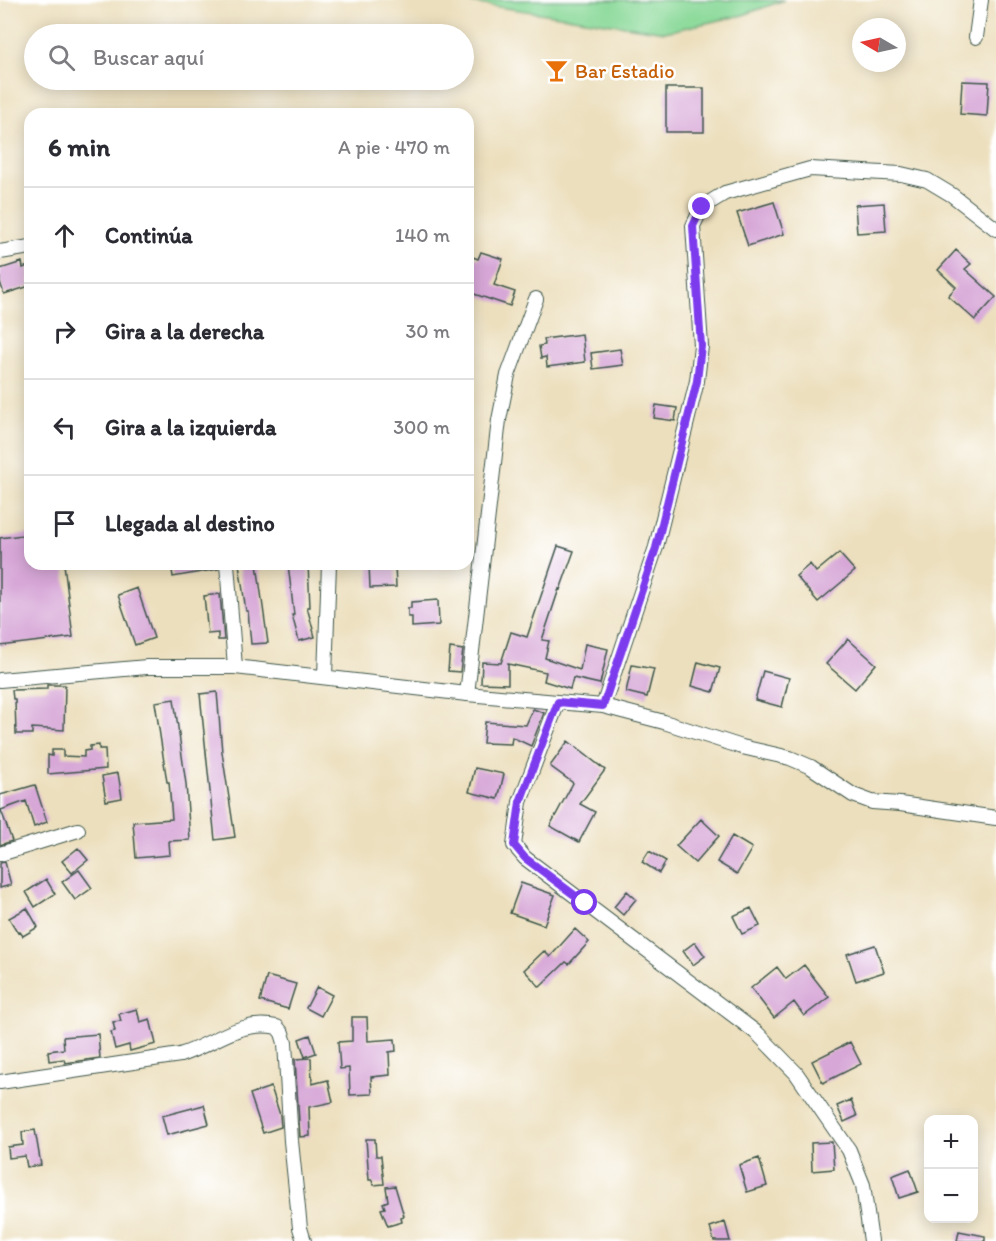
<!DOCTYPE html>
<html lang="es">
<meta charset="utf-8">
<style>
body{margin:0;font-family:Itim,sans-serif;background:#f7f7f7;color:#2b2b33}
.controls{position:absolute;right:18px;bottom:18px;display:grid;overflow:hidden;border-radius:12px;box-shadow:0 3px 15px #0003}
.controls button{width:54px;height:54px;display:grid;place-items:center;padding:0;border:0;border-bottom:2px solid #e1e1e2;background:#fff;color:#2b2b33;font:30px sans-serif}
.compass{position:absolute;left:852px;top:18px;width:54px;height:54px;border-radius:50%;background:#fff;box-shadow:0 3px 15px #0003;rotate:279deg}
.stop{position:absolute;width:18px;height:18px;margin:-14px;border:4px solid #7c3aed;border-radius:50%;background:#fff}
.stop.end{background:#7c3aed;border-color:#fff;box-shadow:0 2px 6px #0008}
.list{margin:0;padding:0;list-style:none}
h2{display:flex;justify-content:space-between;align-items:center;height:78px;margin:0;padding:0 24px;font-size:26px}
h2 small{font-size:20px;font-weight:400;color:#7c7c81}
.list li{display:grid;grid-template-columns:39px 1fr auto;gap:18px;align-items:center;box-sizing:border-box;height:96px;padding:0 24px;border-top:2px solid #e1e1e2}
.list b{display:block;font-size:22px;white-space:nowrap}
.list em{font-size:20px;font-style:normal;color:#7c7c81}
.icon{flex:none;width:33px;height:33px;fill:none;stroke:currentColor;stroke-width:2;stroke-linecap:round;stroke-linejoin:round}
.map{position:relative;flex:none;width:996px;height:1241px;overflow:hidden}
.search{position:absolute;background:#fff;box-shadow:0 3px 15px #0003;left:24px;top:24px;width:450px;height:66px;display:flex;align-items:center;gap:15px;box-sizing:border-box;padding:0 21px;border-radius:33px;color:#7c7c81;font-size:22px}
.panel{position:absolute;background:#fff;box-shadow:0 3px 15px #0003;left:24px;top:108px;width:450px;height:462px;border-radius:18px}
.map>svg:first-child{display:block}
.green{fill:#8ad999;stroke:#548b66;stroke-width:1.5}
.building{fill:#d7a7d7}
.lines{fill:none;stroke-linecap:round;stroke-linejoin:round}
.minor-casing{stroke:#3e5549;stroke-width:16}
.minor{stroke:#fff;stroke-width:14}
.route{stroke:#7c3aed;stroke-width:8}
.labels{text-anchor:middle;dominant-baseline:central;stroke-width:5;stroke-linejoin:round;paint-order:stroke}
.food-label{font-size:20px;fill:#c56008;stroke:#fff;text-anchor:start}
</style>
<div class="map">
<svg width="996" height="1241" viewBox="0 0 996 1241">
<rect width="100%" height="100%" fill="#fff"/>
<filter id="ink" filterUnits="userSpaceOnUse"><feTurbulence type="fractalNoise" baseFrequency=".0167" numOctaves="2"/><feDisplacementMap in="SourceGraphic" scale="12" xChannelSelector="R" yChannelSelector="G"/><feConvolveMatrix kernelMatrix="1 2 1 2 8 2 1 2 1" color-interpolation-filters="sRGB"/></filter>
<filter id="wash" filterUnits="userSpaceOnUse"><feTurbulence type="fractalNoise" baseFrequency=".008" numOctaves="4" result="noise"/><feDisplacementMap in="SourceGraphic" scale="24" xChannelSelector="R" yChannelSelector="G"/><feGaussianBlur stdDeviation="1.35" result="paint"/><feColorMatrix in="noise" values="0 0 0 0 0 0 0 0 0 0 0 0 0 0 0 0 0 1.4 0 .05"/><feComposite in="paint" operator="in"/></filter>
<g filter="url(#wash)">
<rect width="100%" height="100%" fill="#ecdfbd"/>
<path class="green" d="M 453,0 L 784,0 L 743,15 L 665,32 Z"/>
<g id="blocks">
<path class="building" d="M 962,81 L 989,82 L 987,116 L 960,114 Z
M 666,88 L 704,88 L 704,132 L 666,132 Z
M 774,202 L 784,234 L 748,246 L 737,213 Z
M 884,203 L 886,231 L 857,233 L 855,205 Z
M 956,250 L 971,264 L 965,269 L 996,297 L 975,320 L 948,296 L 956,287 L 938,270 Z
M 481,252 L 503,259 L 494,285 L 515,292 L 510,306 L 468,292 L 468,273 L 473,257 L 478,259 Z
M 22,262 L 23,268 L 28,266 L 30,286 L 4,294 L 0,282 L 0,269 Z
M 582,334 L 585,362 L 547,367 L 546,357 L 541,358 L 539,346 L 545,345 L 544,339 Z
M 620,349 L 623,365 L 593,369 L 591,353 Z
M 656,405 L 677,408 L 675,421 L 654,418 Z
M 30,534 L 30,564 L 64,564 L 73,637 L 0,646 L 0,538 Z
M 558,546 L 574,551 L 560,590 L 559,589 L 542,640 L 549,641 L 545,658 L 580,670 L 585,644 L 608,649 L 600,684 L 573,678 L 570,689 L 544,681 L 546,672 L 508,664 L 508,684 L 481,683 L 482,662 L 501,663 L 511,632 L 527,637 Z
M 839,553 L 855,571 L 818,602 L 796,576 L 810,564 L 816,572 Z
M 171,564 L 218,564 L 218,569 L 173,577 Z
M 239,564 L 257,564 L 268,643 L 251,644 L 248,611 L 246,611 Z
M 288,564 L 308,564 L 310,607 L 307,607 L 315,637 L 299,641 L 292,615 L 294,615 Z
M 369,564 L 395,564 L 396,587 L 370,588 Z
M 137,588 L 154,638 L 135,645 L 118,595 Z
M 220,594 L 224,640 L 218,640 L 218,633 L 208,634 L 204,596 Z
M 438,600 L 439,625 L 412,627 L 412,617 L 408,617 L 408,608 L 411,608 L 411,602 Z
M 848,639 L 876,664 L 855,689 L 826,664 Z
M 450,648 L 463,650 L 460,672 L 448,671 Z
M 698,662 L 720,668 L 713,692 L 692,686 Z
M 632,665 L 654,669 L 647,697 L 626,692 Z
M 763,671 L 789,678 L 782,707 L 755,700 Z
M 47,685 L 65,685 L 64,730 L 32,728 L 32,734 L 16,734 L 15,699 L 13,699 L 12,690 L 47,689 Z
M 217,692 L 222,752 L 235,837 L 215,840 L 200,694 Z
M 174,699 L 186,784 L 190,840 L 169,841 L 170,855 L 136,858 L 133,822 L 172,819 L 169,782 L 167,782 L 155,702 Z
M 533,709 L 544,713 L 531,746 L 512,737 L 511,744 L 483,743 L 485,722 L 526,725 Z
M 568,741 L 605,770 L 580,804 L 595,812 L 579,842 L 550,826 L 573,783 L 550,766 Z
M 99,745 L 99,749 L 105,749 L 106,769 L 48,774 L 48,755 L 52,756 L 52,750 L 63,750 L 63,756 L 84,757 L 84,751 L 90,750 L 90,746 Z
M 475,768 L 504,774 L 498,799 L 469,792 Z
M 118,773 L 122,798 L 106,801 L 102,776 Z
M 35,785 L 47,822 L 34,827 L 26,801 L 1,810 L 12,841 L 0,845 L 0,795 Z
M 701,819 L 719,836 L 695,863 L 676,846 Z
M 732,836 L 752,848 L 737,874 L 717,862 Z
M 78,848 L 88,860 L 72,873 L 62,861 Z
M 649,851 L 666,861 L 659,873 L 642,862 Z
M 5,862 L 11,885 L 0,888 L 0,863 Z
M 79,870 L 92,888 L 75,900 L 62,882 Z
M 46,879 L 55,894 L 35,907 L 26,892 Z
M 521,883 L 555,895 L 544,925 L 510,913 Z
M 627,891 L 636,899 L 623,915 L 614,907 Z
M 27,908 L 38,927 L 23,936 L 20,932 L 18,933 L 9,918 Z
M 751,908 L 760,926 L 742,934 L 733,916 Z
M 575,929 L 589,942 L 569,964 L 566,962 L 540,987 L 524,970 L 544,951 L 550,957 Z
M 695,942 L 705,956 L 693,965 L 683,951 Z
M 875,945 L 884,972 L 856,981 L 847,954 Z
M 804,965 L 829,997 L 804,1016 L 794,1002 L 774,1018 L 751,988 L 777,967 L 786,979 Z
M 267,976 L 296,984 L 288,1009 L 260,1001 Z
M 317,987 L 332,995 L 321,1016 L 306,1008 Z
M 137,1009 L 140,1022 L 150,1019 L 156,1044 L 130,1051 L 129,1045 L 115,1049 L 111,1032 L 115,1031 L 113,1022 L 121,1021 L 119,1014 Z
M 352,1017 L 367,1017 L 368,1041 L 395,1039 L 396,1051 L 389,1052 L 390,1075 L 371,1077 L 372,1094 L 350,1095 L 349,1068 L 340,1069 L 338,1042 L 352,1041 Z
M 98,1034 L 100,1058 L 65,1063 L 64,1059 L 49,1061 L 48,1051 L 64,1049 L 63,1037 Z
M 310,1035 L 316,1053 L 305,1057 L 299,1039 Z
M 850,1042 L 861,1064 L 823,1083 L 812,1061 Z
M 311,1058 L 312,1084 L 328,1080 L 333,1102 L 309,1107 L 310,1136 L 300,1137 L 295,1059 Z
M 271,1087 L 280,1115 L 281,1127 L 263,1133 L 250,1094 Z
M 851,1100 L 857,1116 L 844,1122 L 837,1106 Z
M 204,1105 L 209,1124 L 167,1135 L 162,1116 Z
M 35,1130 L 41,1165 L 27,1167 L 25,1156 L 9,1158 L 8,1147 L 23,1145 L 22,1132 Z
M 366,1139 L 375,1139 L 376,1156 L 381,1156 L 384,1184 L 373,1185 L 372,1180 L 369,1180 Z
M 832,1142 L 834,1169 L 812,1171 L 811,1143 Z
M 759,1158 L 767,1186 L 747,1192 L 739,1165 Z
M 910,1169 L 918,1192 L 899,1198 L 892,1176 Z
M 395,1186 L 404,1216 L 401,1217 L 402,1222 L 388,1226 L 381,1209 L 385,1208 L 383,1203 L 388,1201 L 386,1187 Z
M 725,1222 L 730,1241 L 714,1241 L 710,1227 Z
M 959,1231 L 985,1236 L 985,1241 L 957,1241 Z"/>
</g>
</g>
<g filter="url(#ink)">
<use href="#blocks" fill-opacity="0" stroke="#3e5549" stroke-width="1.5"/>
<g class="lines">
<defs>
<path id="minor" d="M 976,37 L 981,0
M 0,252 L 30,247
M 227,564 L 235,667
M 325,676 L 329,564
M 0,680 L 147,667 L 235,667 L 467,694 L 603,706 L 664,722 L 742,747 L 790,758 L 811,767 L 853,795 L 872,802 L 900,804 L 996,818
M 467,694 L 499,420 L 508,375 L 536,299
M 558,702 L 520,802 L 514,845 L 525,858 L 757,1033 L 796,1073 L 849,1150 L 863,1185 L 871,1241
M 603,706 L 656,547 L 697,381 L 701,346 L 693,226 L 702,207 L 725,193 L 810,169 L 901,174 L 927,180 L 952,195 L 996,229
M 0,854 L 78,830
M 0,1082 L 180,1055 C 215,1044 239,1019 277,1027 L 282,1033 L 285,1043 L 291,1141 L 300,1228 L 304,1241"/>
</defs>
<use href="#minor" class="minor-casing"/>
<use href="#minor" class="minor"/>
</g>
</g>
<g class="lines" filter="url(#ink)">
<path class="route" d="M 585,903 L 525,858 L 514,845 L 520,802 L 558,702 L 603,706 L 656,548 L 697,381 L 701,346 L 693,226 L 702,207"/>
</g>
<defs>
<symbol id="bar-bare" viewBox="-9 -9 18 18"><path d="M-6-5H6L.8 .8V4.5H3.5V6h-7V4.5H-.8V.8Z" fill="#e8710a" stroke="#fff" stroke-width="2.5" paint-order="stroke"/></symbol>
</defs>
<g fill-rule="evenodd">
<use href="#bar-bare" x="540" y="54" width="33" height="33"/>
</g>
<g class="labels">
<g class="food-label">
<text x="575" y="71">Bar Estadio</text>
</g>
</g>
</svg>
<div class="controls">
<button>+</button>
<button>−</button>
</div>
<svg class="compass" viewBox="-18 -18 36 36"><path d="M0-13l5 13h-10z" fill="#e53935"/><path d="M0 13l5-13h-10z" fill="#7c7c81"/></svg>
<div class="stop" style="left:585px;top:903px"></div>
<div class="stop end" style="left:702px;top:207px"></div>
<div class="search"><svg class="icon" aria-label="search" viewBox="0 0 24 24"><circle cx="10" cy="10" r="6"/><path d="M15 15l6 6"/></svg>Buscar aquí</div>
<section class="panel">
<h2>6 min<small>A pie · 470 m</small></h2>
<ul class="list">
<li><svg class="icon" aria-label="ahead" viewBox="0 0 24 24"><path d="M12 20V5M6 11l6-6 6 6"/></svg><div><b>Continúa</b></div><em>140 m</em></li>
<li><svg class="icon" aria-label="right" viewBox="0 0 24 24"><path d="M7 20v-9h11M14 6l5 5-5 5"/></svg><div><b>Gira a la derecha</b></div><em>30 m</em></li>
<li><svg class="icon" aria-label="left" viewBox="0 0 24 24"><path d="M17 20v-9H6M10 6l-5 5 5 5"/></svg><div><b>Gira a la izquierda</b></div><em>300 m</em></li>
<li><svg class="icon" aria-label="arrive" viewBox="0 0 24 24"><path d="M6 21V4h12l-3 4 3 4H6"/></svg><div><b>Llegada al destino</b></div></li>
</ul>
</section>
</div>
